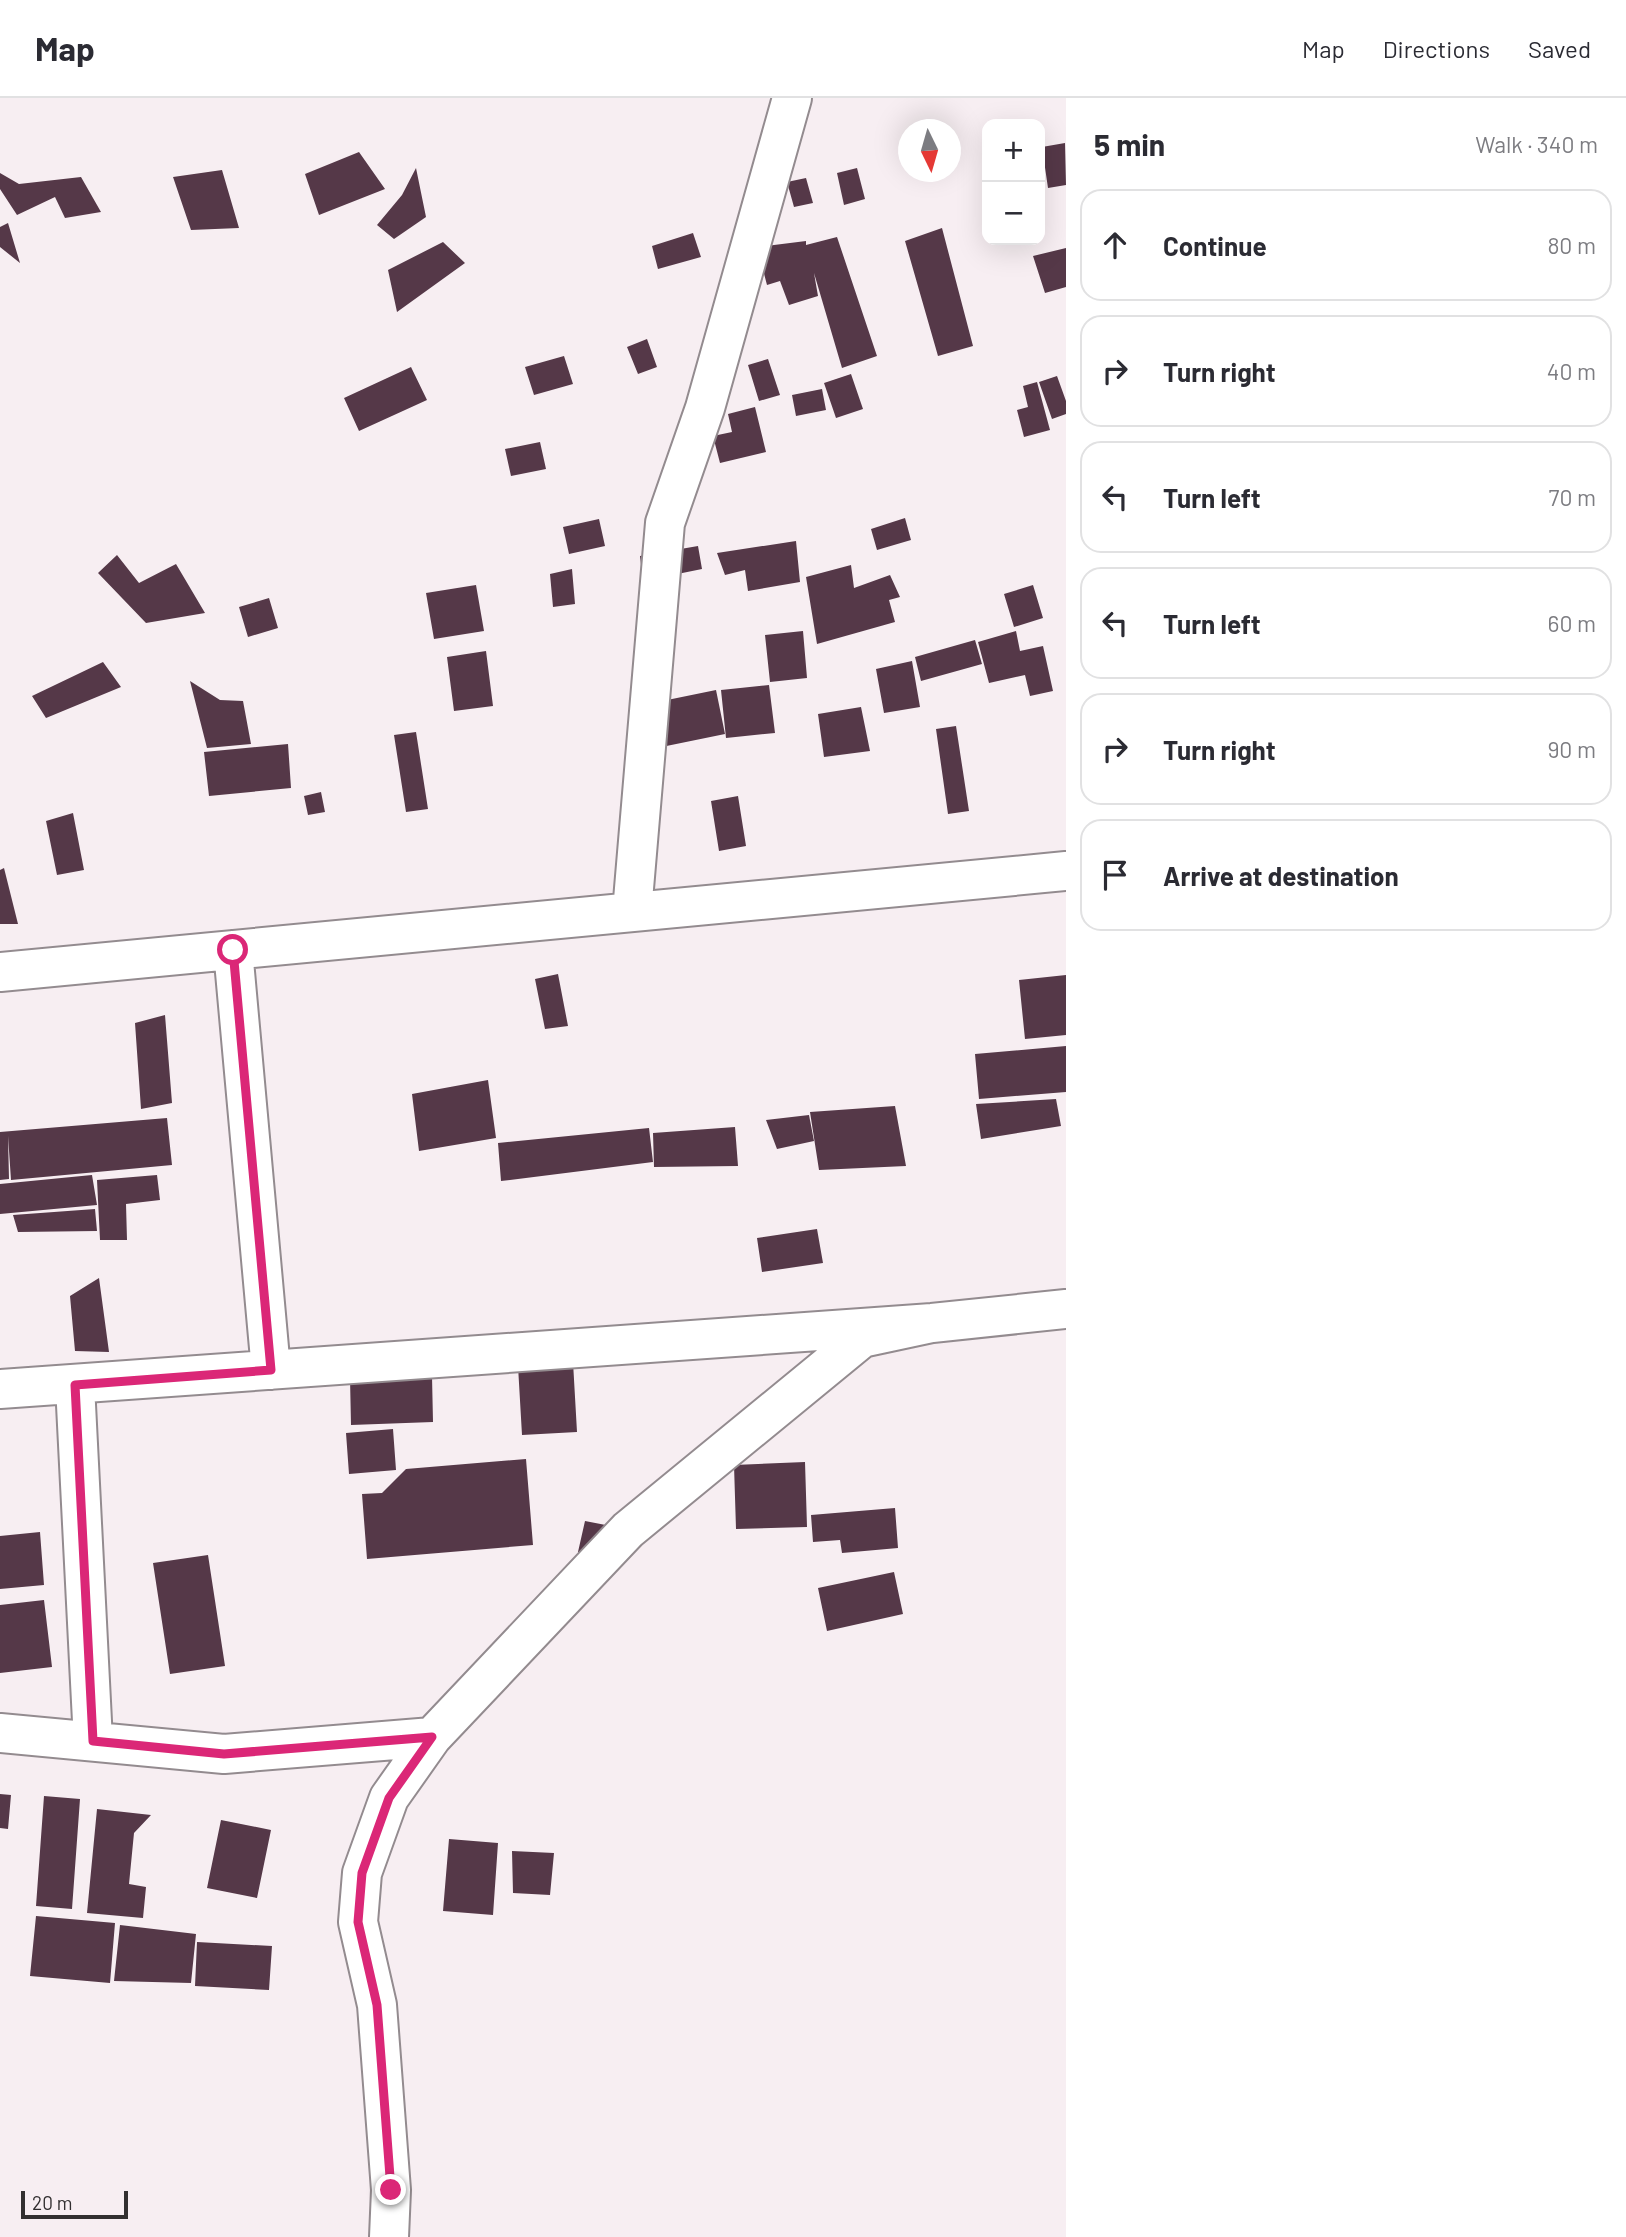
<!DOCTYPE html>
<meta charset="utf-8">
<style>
body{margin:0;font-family:Barlow,sans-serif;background:#f7f7f7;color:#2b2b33}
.controls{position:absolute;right:21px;top:21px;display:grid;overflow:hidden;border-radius:14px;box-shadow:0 7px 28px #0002}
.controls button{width:63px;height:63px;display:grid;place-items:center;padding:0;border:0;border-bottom:2px solid #e1e1e2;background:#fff;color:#2b2b33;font:35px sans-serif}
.compass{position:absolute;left:898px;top:21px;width:63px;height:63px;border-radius:50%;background:#fff;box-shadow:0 7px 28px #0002;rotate:175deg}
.scale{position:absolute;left:21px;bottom:18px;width:107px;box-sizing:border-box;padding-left:7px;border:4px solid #322f30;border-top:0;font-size:19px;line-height:24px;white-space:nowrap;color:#322f30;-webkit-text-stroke:5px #f7eef2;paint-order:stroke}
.stop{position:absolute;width:21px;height:21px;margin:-16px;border:5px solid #db2777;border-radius:50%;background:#fff}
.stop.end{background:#db2777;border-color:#fff;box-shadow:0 2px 7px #0008}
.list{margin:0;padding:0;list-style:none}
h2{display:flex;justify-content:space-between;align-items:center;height:91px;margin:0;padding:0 28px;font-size:30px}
h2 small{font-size:23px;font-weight:400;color:#7c7c81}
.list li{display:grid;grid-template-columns:46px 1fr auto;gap:21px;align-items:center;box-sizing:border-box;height:112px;margin:0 14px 14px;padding:0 14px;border:2px solid #e1e1e2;border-radius:21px}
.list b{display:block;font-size:26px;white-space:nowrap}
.list em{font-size:23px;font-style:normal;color:#7c7c81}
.icon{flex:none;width:38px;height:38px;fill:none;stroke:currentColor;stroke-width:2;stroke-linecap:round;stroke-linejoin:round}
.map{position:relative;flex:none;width:1066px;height:2139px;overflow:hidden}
header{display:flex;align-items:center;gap:42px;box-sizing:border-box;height:98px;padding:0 35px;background:#fff;border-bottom:2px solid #e1e1e2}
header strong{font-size:33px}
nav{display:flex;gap:38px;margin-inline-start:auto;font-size:24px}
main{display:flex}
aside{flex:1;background:#fff}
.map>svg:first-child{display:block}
.building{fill:#553848}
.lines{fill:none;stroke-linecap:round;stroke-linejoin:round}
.minor-casing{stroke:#938b8f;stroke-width:42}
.minor{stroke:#fff;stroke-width:38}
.route{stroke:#db2777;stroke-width:9}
</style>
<header>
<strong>Map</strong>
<nav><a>Map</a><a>Directions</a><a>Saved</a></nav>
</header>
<main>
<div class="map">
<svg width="1066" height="2139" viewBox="0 0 1066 2139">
<rect width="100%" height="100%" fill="#f7eef2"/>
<path class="building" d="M 1065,45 L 1066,87 L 1048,90 L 1042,49 Z
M 359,54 L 385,91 L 319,117 L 305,76 Z
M 416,70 L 426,119 L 394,141 L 377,127 L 402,97 Z
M 857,70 L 865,101 L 844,107 L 837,75 Z
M 222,72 L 239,130 L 191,132 L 173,79 Z
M 0,75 L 19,86 L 81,79 L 101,114 L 65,120 L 55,99 L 17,117 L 0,91 Z
M 806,80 L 813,105 L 794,109 L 787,84 Z
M 8,125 L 20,165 L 0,149 L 0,129 Z
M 942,130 L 973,248 L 938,258 L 905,143 Z
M 693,135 L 701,159 L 658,171 L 652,148 Z
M 837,139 L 877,258 L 842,270 L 814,175 L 818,198 L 789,207 L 780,183 L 767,187 L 757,149 L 806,143 L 806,147 Z
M 443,144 L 465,165 L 397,214 L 388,172 Z
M 1066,150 L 1066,189 L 1045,195 L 1033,158 Z
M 647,241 L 657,269 L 638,276 L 627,249 Z
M 564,258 L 573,286 L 534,297 L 525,269 Z
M 768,261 L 780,297 L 759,303 L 748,267 Z
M 411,269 L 427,302 L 359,333 L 344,300 Z
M 851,276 L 863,311 L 836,320 L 824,285 Z
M 1057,278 L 1066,303 L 1066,316 L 1052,321 L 1039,284 Z
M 1037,284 L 1050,332 L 1024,339 L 1017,312 L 1028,309 L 1023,288 Z
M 822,291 L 826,312 L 796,318 L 792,297 Z
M 755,309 L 766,354 L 720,365 L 713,338 L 732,334 L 728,316 Z
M 540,344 L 546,371 L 511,378 L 505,351 Z
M 905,420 L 911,442 L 877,452 L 871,431 Z
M 599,421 L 605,448 L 569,456 L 563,429 Z
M 796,443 L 800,484 L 748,493 L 745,472 L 725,477 L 717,455 Z
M 698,448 L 702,471 L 643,483 L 640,458 Z
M 117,457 L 139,485 L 176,466 L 205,515 L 146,525 L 98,475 Z
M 851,467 L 854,490 L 890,477 L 900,499 L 889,502 L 895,524 L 817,546 L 806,479 Z
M 572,471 L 575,506 L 553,509 L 550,476 Z
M 476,487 L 484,533 L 434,541 L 426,495 Z
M 1033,487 L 1043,520 L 1014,529 L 1004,496 Z
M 269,500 L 278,530 L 248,539 L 239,509 Z
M 803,533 L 807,580 L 770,584 L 765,537 Z
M 1016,533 L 1020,553 L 1043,548 L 1053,593 L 1030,598 L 1025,577 L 989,585 L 978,544 Z
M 975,542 L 982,566 L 921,583 L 915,559 Z
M 486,553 L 493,608 L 454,613 L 447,559 Z
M 912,563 L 920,609 L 884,615 L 876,571 Z
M 103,564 L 121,589 L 46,620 L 32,598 Z
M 190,583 L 220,602 L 243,603 L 251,646 L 207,650 Z
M 769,587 L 775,635 L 726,640 L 721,592 Z
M 716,592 L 725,636 L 642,653 L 633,609 Z
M 861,609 L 870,653 L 824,659 L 818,616 Z
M 956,628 L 969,713 L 948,716 L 936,631 Z
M 416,634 L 428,711 L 406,714 L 394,637 Z
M 288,646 L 291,690 L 209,698 L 204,654 Z
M 321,694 L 325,714 L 308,717 L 304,698 Z
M 738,698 L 746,748 L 719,753 L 711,703 Z
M 73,715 L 84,772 L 57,777 L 46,723 Z
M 4,770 L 18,826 L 0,826 L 0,772 Z
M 558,876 L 568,928 L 545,931 L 535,881 Z
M 1066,877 L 1066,937 L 1025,941 L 1019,882 Z
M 165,917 L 172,1005 L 141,1011 L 135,925 Z
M 1066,948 L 1066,994 L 979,1001 L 975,956 Z
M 488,982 L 496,1040 L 419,1053 L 412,996 Z
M 1056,1001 L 1061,1028 L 981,1041 L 976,1006 Z
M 895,1008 L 906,1068 L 819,1072 L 810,1014 Z
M 809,1017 L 814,1043 L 777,1051 L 766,1022 Z
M 167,1020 L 172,1067 L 11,1082 L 8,1038 L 9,1081 L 0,1082 L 0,1034 Z
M 735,1029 L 738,1068 L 654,1069 L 653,1035 Z
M 649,1030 L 653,1064 L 501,1083 L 498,1045 Z
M 92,1077 L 97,1107 L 0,1116 L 0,1086 Z
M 157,1077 L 160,1102 L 126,1106 L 127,1142 L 100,1142 L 97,1082 Z
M 95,1111 L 97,1133 L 18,1134 L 13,1117 Z
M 817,1131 L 823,1165 L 762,1174 L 757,1140 Z
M 99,1180 L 109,1254 L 75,1253 L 70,1198 Z
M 573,1264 L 577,1334 L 522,1337 L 518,1268 Z
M 432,1278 L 433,1324 L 351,1327 L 350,1280 Z
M 393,1331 L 396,1372 L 349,1376 L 346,1335 Z
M 526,1361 L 533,1447 L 367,1461 L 362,1396 L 382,1395 L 406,1371 Z
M 805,1364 L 807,1429 L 736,1431 L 734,1367 Z
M 895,1410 L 898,1450 L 842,1455 L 840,1442 L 813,1444 L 811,1417 Z
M 585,1423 L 616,1429 L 593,1457 L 578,1454 Z
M 40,1434 L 44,1487 L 0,1491 L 0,1438 Z
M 208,1457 L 225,1568 L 170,1576 L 153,1465 Z
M 894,1474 L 903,1516 L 827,1533 L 818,1490 Z
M 44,1502 L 52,1569 L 0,1575 L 0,1507 Z
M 0,1696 L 11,1697 L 8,1731 L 0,1730 Z
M 44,1698 L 80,1701 L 72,1811 L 36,1808 Z
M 97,1711 L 151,1717 L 134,1735 L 129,1786 L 146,1789 L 143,1820 L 87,1815 Z
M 221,1722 L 271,1732 L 257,1800 L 207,1790 Z
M 449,1741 L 498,1745 L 493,1817 L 443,1813 Z
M 512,1753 L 554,1755 L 550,1797 L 513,1795 Z
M 36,1818 L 115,1825 L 110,1885 L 30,1878 Z
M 120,1827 L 196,1836 L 191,1885 L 114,1883 Z
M 197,1844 L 272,1848 L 269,1892 L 195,1888 Z"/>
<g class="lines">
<defs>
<path id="minor" d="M 632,814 L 665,425 L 705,310 L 792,0
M 233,852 L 271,1272
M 0,874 L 1066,773
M 75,1287 L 93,1643
M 0,1291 L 932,1225 L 1066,1211
M 0,1635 L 224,1656 L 432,1639
M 389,2139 L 391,2092 L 377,1907 L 358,1824 L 362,1775 L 389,1700 L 432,1639 L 628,1432 L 862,1240 L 932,1225"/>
</defs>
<use href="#minor" class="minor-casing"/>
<use href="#minor" class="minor"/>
</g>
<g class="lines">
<path class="route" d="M 233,852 L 271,1272 L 75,1287 L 93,1643 L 224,1656 L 432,1639 L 389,1700 L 362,1775 L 358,1824 L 377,1907 L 391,2092"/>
</g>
</svg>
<div class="controls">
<button>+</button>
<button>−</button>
</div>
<svg class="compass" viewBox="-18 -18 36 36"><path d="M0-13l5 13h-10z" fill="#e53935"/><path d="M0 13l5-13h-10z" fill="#7c7c81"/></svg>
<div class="scale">20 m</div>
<div class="stop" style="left:233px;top:852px"></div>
<div class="stop end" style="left:391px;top:2092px"></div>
</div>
<aside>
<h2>5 min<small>Walk · 340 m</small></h2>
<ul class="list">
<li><svg class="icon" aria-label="ahead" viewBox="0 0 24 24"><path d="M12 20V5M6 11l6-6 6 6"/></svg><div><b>Continue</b></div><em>80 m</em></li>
<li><svg class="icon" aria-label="right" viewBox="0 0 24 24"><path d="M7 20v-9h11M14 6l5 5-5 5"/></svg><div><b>Turn right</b></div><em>40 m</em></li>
<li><svg class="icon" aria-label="left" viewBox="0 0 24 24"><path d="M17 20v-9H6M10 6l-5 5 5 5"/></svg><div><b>Turn left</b></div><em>70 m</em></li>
<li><svg class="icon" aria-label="left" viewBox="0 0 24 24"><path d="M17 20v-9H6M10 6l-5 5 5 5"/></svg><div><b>Turn left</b></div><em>60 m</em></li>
<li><svg class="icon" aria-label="right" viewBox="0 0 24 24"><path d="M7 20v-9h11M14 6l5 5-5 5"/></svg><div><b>Turn right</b></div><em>90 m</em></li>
<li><svg class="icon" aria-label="arrive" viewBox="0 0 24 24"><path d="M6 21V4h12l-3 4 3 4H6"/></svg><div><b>Arrive at destination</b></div></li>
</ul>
</aside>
</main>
